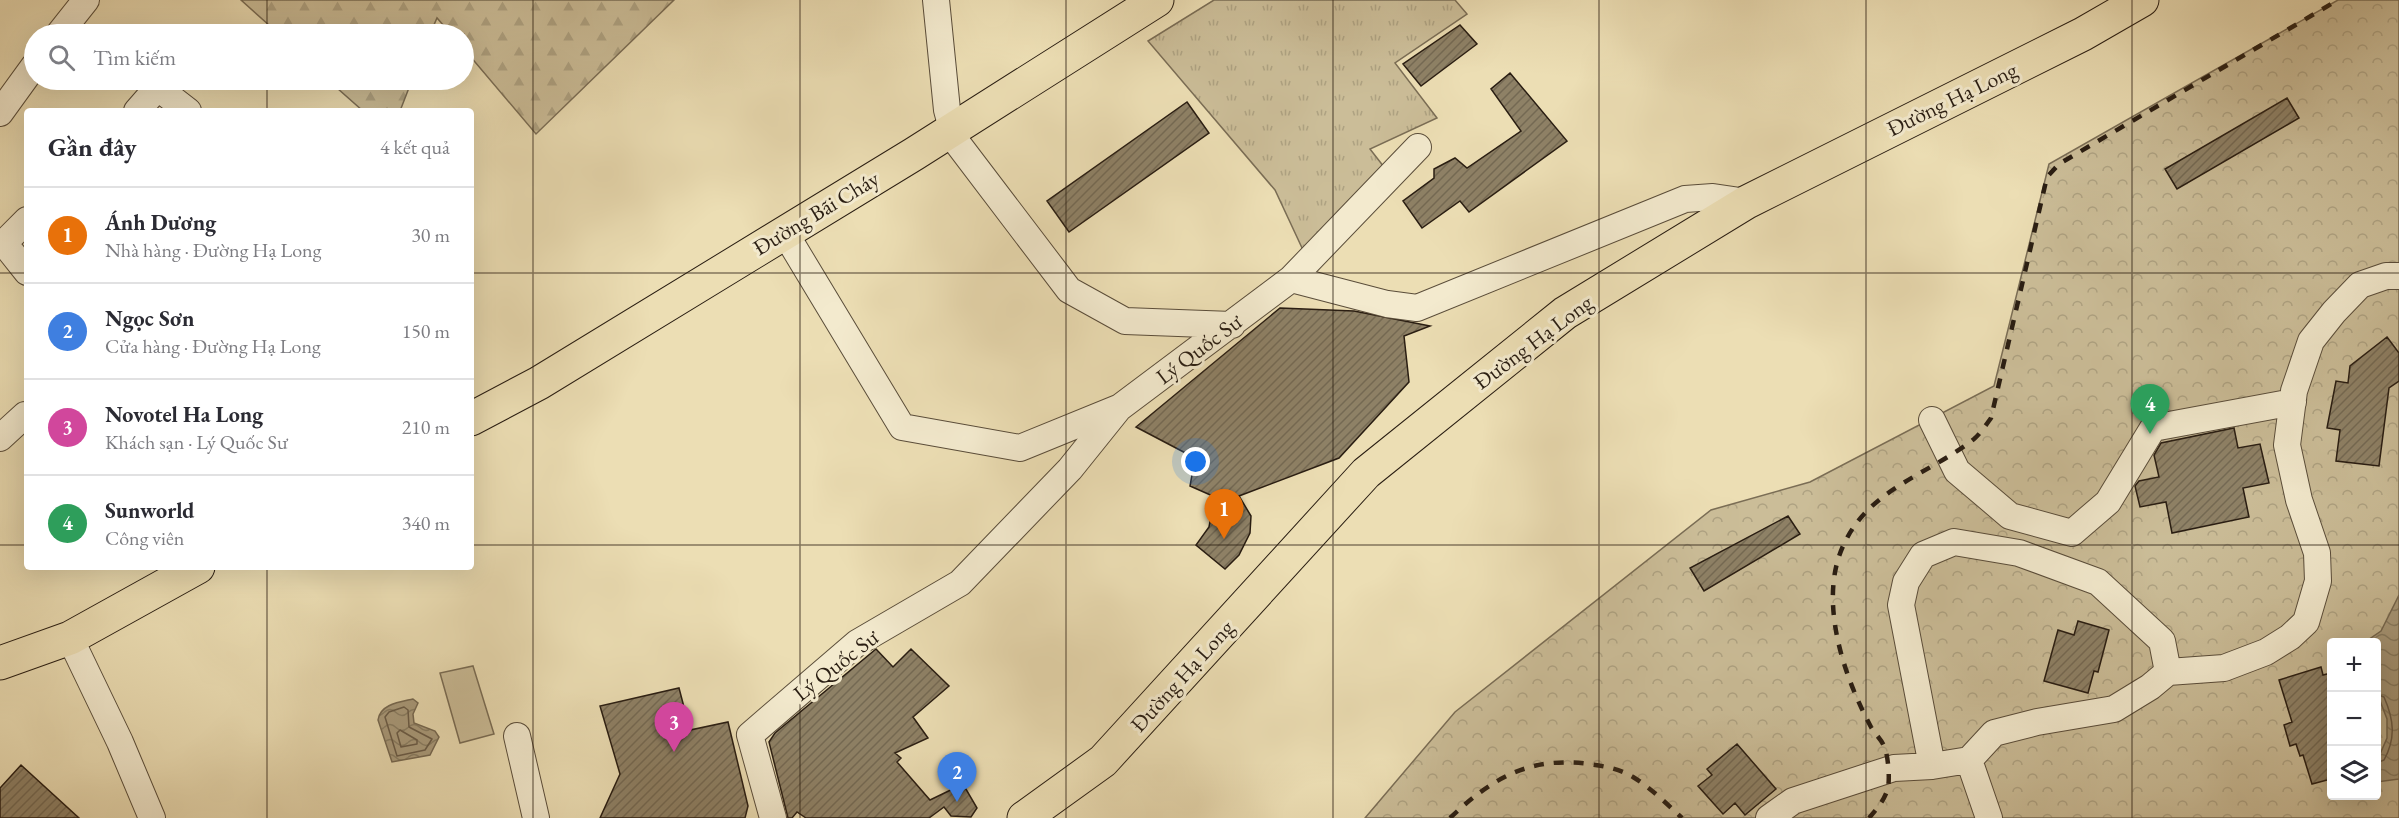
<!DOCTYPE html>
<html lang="vi">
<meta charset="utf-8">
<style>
body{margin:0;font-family:"EB Garamond",serif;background:#f2f2f3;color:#2b2b33}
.controls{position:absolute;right:18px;bottom:18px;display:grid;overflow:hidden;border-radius:6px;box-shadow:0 6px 24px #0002}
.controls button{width:54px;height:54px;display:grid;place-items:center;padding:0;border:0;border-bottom:2px solid #e1e1e2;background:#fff;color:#2b2b33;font:30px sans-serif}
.you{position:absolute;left:1196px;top:462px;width:21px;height:21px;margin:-15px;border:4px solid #fff;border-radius:50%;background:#1a73e8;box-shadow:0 0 0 9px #1a73e833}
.badge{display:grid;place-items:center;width:39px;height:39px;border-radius:50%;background:#8f2418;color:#fff;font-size:20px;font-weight:700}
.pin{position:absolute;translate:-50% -50px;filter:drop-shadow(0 2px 3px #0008)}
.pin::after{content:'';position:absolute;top:32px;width:21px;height:18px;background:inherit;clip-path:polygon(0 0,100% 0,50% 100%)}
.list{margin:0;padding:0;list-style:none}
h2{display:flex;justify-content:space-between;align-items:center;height:78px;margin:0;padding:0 24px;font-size:26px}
h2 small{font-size:20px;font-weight:400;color:#7c7c81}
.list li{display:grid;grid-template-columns:39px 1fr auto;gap:18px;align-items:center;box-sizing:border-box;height:96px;padding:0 24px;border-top:2px solid #e1e1e2}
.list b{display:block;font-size:22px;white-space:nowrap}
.list p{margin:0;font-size:20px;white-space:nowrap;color:#7c7c81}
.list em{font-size:20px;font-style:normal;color:#7c7c81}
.icon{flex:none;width:33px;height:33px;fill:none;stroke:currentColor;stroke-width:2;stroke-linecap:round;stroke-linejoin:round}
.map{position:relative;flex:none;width:2399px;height:818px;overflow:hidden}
.search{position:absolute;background:#fff;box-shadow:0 6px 24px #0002;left:24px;top:24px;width:450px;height:66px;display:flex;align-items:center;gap:15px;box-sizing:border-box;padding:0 21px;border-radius:33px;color:#7c7c81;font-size:22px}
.panel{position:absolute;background:#fff;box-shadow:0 6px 24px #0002;left:24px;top:108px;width:450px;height:462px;border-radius:6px}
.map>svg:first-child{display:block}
.grass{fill:url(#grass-tufts);stroke:#7a6d55;stroke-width:1.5}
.forest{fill:url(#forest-firs);stroke:#7a6d55;stroke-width:1.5}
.park{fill:url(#park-crowns);stroke:#7a6d55;stroke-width:1.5;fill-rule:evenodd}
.pitch{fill:#cbbd98;stroke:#7a6d55;stroke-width:1.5}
.water{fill:url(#water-waves);stroke:#766952;stroke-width:1.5}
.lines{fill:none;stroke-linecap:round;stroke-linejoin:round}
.shore{stroke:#6a5c48;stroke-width:1.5}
.building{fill:url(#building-hatch);stroke:#291d12;stroke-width:1.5}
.minor-casing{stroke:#5a4d3a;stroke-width:28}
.major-casing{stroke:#291d12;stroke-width:35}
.minor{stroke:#f3eace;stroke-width:26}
.major{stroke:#ecdeb4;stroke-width:33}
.rail{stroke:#291d12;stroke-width:4.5;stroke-dasharray:10 10;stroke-linecap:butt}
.grid{fill:none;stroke:#291d12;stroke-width:1.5;stroke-opacity:0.55}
.labels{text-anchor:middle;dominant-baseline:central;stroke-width:6;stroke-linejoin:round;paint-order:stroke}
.street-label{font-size:22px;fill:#291d12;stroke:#f3eace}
</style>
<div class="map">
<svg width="2399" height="818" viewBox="0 0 2399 818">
<defs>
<pattern id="grass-tufts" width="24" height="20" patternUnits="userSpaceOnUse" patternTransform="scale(1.5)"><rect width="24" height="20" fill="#cbbd98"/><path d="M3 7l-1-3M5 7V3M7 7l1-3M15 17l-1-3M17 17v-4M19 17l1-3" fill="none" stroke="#aea282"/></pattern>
<pattern id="forest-firs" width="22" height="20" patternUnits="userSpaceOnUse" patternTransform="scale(1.5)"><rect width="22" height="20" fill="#cbbd98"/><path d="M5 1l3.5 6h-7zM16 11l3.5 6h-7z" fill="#aea282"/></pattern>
<pattern id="park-crowns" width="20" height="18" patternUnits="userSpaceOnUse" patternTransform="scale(1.5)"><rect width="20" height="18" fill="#cbbd98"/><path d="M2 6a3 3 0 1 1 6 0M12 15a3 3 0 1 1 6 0" fill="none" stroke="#aea282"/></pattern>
<pattern id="water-waves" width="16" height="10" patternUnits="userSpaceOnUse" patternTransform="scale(1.5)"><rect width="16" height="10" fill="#aa9c7d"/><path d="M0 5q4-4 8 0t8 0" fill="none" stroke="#8a7f65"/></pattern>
<pattern id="building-hatch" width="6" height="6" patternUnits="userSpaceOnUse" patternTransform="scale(1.5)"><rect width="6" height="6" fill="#8e8166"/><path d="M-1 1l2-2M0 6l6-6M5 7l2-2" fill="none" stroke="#746953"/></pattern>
</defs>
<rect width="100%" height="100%" fill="#ecdeb4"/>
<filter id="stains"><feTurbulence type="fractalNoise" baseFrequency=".00333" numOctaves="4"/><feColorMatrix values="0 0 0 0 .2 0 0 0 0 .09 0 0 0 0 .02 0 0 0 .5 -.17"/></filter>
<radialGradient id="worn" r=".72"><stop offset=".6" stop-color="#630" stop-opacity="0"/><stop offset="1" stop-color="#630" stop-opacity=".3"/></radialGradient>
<path class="grass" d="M 1214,0 L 1455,0 L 1467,14 L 1395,63 L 1437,118 L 1370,149 L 1384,167 L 1303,250 L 1275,190 L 1148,41 Z"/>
<path class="forest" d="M 241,0 L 674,0 L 536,134 L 464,49 L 464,34 L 451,34 L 437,18 L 430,34 L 279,34 Z
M 328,80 L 412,80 L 400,111 L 363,111 Z"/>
<path class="park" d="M 2338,0 L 2399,0 L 2399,818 L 1365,818 L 1455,712 L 1711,510 L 1810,482 L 1994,386 L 2049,164 ZM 2332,642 L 2376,642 L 2376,796 L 2332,796 Z"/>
<path class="pitch" d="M 473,666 L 494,734 L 460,743 L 440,673 Z"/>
<path class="water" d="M 2399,595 L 2399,779 L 2377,782 L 2377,761 L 2387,738 L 2387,719 L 2377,693 L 2376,642 L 2365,642 L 2381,631 Z
M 413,699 L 418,703 L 413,714 L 414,723 L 435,731 L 439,737 L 430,755 L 392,762 L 378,720 C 380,704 400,702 413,699 Z"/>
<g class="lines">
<path class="shore" d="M 2376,694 L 2384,697 C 2394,720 2396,738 2384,760 L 2376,763
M 404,707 L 408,710 L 409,727 L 432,739 L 425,750 L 397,756 L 385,717 L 389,712 Z
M 400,730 L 417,740 L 417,744 L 401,747 L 397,733 Z"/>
</g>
<path class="building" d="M 1460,25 L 1477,44 L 1421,86 L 1403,64 Z
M 1510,73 L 1567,141 L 1469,212 L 1460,201 L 1422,228 L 1403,201 L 1434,178 L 1434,169 L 1455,158 L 1467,168 L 1521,131 L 1491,89 Z
M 2287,98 L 2299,118 L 2177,189 L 2165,169 Z
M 1187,102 L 1209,133 L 1069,232 L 1047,201 Z
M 1280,308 L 1354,311 L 1430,326 L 1404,336 L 1409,382 L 1339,458 L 1239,496 L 1251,516 L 1250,533 L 1239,555 L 1225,569 L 1196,545 L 1209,527 L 1215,497 L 1190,486 L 1195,458 L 1136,427 Z
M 2387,337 L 2399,353 L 2399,381 L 2389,388 L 2379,466 L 2336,461 L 2340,430 L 2327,428 L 2336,381 L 2348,383 L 2350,366 Z
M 2234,428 L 2238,448 L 2260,444 L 2269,483 L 2243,488 L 2249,517 L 2172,533 L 2166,502 L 2140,507 L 2135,486 L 2139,481 L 2159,477 L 2154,455 L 2161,443 Z
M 1788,516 L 1800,534 L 1704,591 L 1690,568 Z
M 2078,621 L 2109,630 L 2098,672 L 2094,671 L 2088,693 L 2044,681 L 2058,630 L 2074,635 Z
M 876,649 L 893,667 L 911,649 L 949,686 L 913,717 L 928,738 L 895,753 L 901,758 L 897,762 L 930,800 L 963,784 L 977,808 L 971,817 L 951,816 L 944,807 L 929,818 L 806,818 L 797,812 L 792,818 L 788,818 L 769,742 L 775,733 Z
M 2321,667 L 2323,675 L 2331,673 L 2331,779 L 2312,784 L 2303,755 L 2300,756 L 2296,744 L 2290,746 L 2284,725 L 2292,722 L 2279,680 Z
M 679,688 L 690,730 L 728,722 L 748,806 L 745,818 L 600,818 L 620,774 L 600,706 Z
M 1737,744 L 1776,789 L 1745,815 L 1735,803 L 1723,814 L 1698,786 L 1712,775 L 1707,769 Z
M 21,765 L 79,818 L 0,818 L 0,788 Z"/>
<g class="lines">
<defs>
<path id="minor" d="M 936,0 L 947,110 L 955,140 L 1069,290 L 1125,321 L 1232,325
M 59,34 L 86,0
M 148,80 L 188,111
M 137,111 L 158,87
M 0,113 L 34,66
M 785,233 L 902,427 L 1020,448 L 1118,408
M 0,242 L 4,243 L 27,272
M 4,243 L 27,220
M 1291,279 L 1418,147
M 1932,420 L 1957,471 L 2010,516 L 2072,533 L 2108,502 L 2153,428 L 2293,402
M 0,438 L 25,415 L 27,417
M 70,638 L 120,742 L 152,818
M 517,736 L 536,818
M 1969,760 L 1989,818
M 1932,766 L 1901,605 L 1906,582 L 1923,555 L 1954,542 L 2019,553 L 2098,582 L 2162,641 L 2168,672
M 773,818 L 750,735 L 857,643 L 960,583 L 1070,469 L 1119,408 L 1291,279 L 1387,304 L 1417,308 L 1685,199 L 1713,197 L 1747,202
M 1769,818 L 1793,801 L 1894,768 L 1932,766 L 1969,760 L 1994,733 L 2037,722 L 2114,709 L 2150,687 L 2168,672 L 2224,668 L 2266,652 L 2290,637 L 2306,622 L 2318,581 L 2317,553 L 2299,500 L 2287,445 L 2294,391 L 2311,341 L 2334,312 L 2360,285 L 2386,276 L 2399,276"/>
<path id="major" d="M 471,419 L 539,383 L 914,154 L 1157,0
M 0,663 L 70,638 L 198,567
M 1024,818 L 1103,761 L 1366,473 L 1565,313 L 1747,202 L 2083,34 L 2142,0"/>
</defs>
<use href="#minor" class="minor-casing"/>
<use href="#major" class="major-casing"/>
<use href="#minor" class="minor"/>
<use href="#major" class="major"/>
<path class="rail" d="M 1450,818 C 1492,778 1530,756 1589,764 C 1604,766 1620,769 1633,777 C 1651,788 1667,804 1682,818
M 1869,818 C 1877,809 1886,798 1888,787 C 1890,778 1888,754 1884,746 C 1881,739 1875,734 1871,727 C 1843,675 1816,596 1846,540 C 1872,488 1931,473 1974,439 C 1980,434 1986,425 1991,418 L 2047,177 L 2059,164 L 2338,0"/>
</g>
<path class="grid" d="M 267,0 L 267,34M 533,0 L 533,818M 800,0 L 800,818M 1066,0 L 1066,818M 1333,0 L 1333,818M 1599,0 L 1599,818M 1866,0 L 1866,818M 2132,0 L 2132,818M 267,80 L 267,111M 0,273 L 27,273M 471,273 L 2399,273M 0,545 L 27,545M 471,545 L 2399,545M 267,567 L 267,818"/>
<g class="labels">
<g class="street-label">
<text transform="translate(1952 99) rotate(-26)">Đường Hạ Long</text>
<text transform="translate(816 213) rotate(-31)">Đường Bãi Cháy</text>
<text transform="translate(1533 342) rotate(-37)">Đường Hạ Long</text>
<text transform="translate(1199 349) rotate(-37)">Lý Quốc Sư</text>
<text transform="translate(836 665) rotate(-38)">Lý Quốc Sư</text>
<text transform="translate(1182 676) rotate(-48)">Đường Hạ Long</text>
</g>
</g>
<rect width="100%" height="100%" filter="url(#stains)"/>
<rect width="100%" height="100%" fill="url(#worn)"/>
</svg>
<div class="controls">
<button>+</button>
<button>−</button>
<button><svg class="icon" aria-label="layers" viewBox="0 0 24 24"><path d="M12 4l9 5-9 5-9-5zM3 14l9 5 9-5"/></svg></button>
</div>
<div class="you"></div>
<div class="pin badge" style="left:1224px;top:539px;background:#e8710a">1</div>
<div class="pin badge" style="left:957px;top:802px;background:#3f7fe0">2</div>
<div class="pin badge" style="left:674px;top:752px;background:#d1479c">3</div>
<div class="pin badge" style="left:2150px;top:434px;background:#2e9e5b">4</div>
<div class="search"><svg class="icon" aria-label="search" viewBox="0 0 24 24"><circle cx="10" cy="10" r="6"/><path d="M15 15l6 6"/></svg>Tìm kiếm</div>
<section class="panel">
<h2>Gần đây<small>4 kết quả</small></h2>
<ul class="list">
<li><span class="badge" style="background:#e8710a">1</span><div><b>Ánh Dương</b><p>Nhà hàng · Đường Hạ Long</p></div><em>30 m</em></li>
<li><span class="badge" style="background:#3f7fe0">2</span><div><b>Ngọc Sơn</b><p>Cửa hàng · Đường Hạ Long</p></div><em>150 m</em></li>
<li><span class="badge" style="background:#d1479c">3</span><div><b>Novotel Ha Long</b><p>Khách sạn · Lý Quốc Sư</p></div><em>210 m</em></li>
<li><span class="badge" style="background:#2e9e5b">4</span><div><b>Sunworld</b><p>Công viên</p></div><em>340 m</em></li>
</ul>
</section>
</div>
